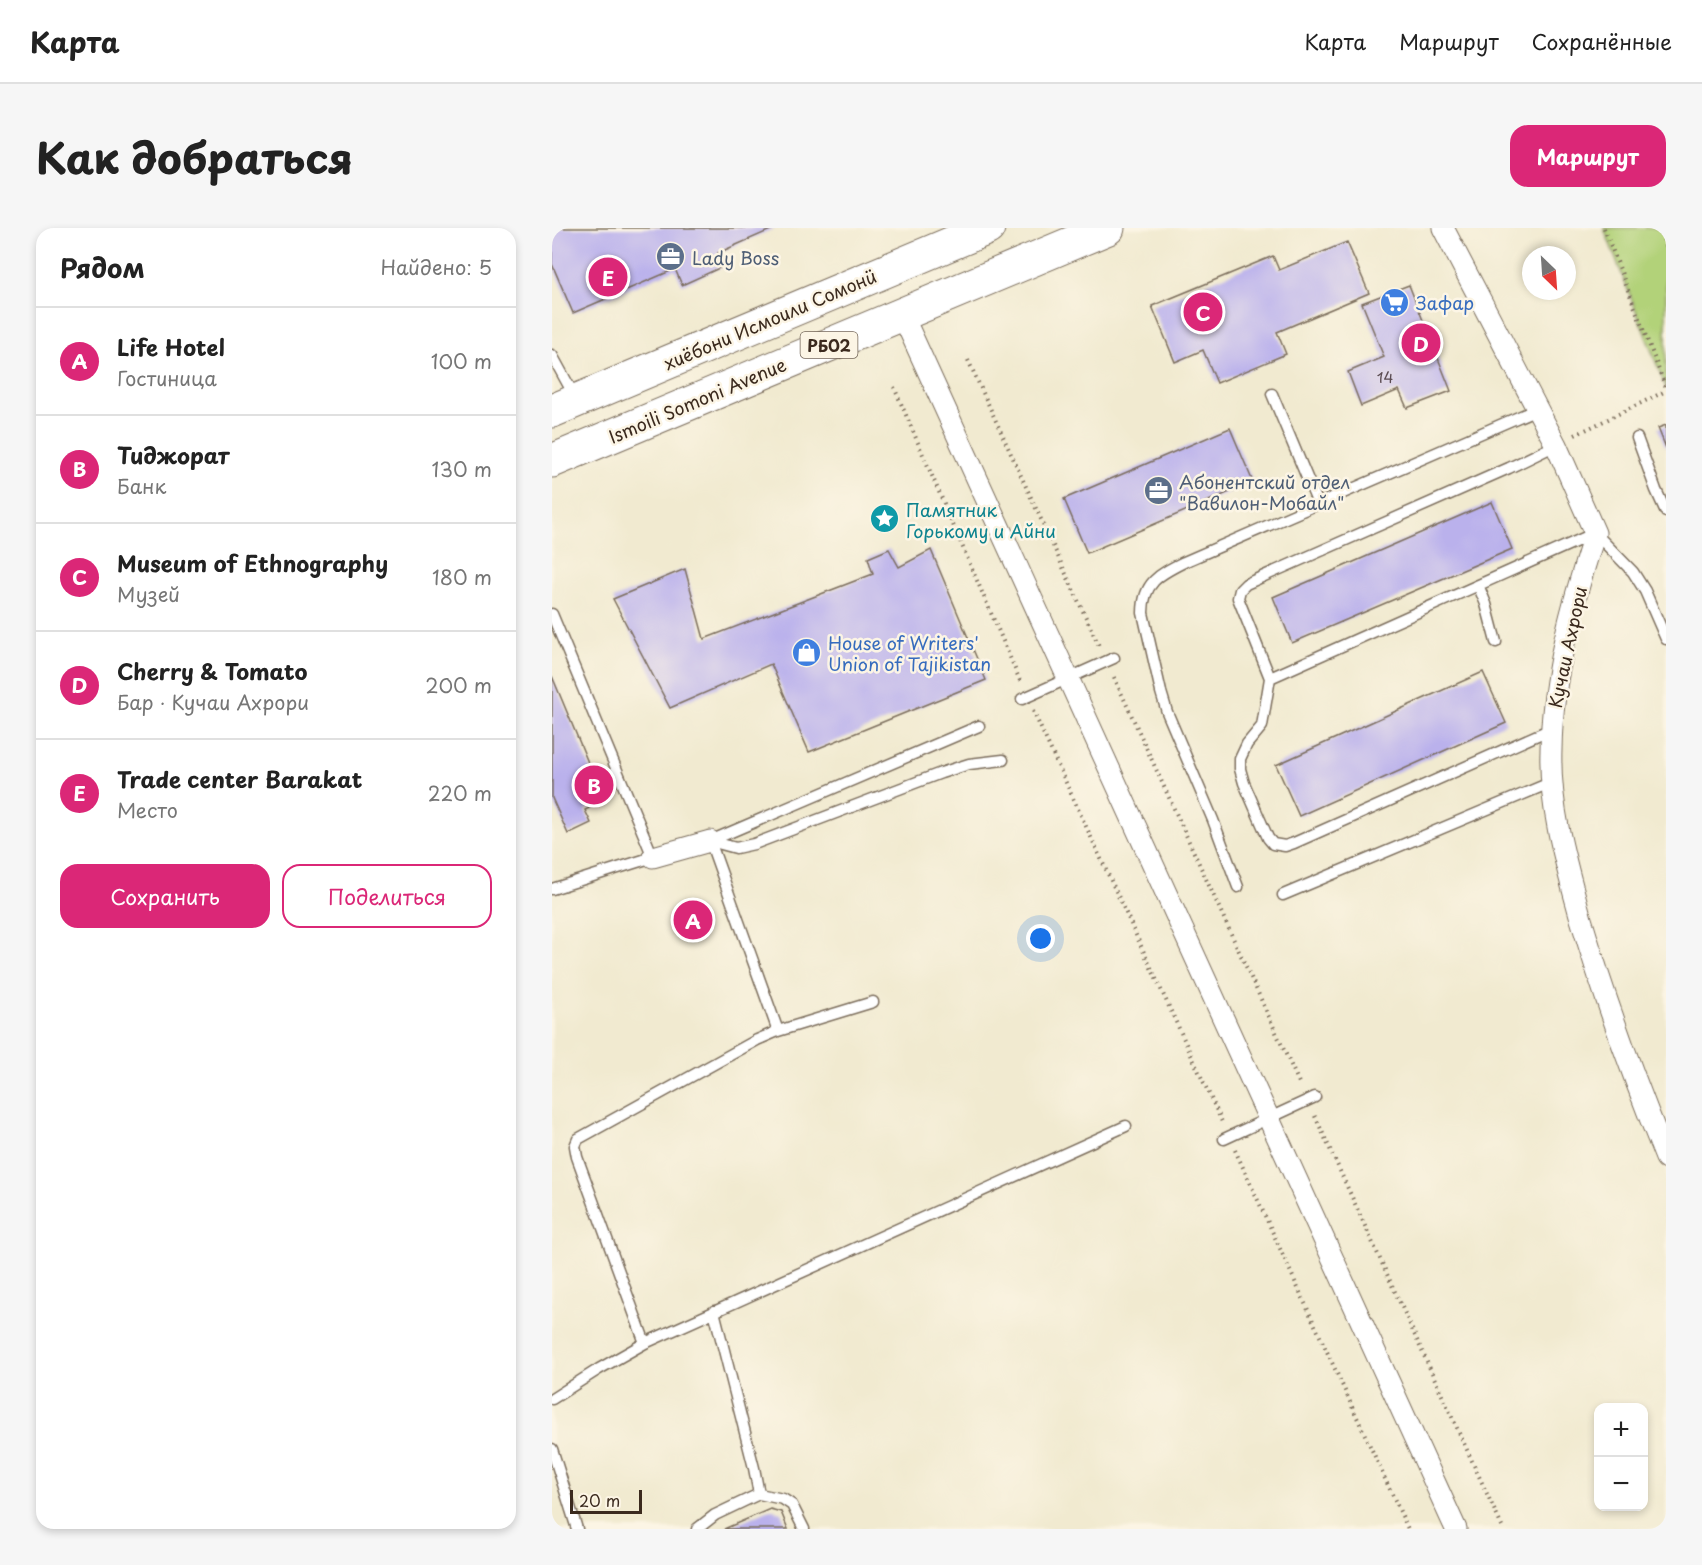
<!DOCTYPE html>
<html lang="ru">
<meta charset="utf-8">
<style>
body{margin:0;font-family:"Playpen Sans",sans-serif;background:#f6f6f6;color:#222}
.controls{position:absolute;right:18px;bottom:18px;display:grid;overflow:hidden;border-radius:12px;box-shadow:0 3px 9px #0003}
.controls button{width:54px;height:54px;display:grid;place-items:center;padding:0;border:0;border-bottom:2px solid #e0e0e0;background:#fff;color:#222;font:30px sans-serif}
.compass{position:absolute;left:970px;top:18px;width:54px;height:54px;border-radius:50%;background:#fff;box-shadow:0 3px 9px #0003;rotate:155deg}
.scale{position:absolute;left:18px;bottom:15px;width:72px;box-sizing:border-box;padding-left:6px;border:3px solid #3b2a1e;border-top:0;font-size:16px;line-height:21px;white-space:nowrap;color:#3b2a1e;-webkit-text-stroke:4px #fcf5e5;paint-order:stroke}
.you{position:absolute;left:489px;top:711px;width:21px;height:21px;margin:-15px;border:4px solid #fff;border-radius:50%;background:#1a73e8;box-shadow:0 0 0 9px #1a73e833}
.badge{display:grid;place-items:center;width:39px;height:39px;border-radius:50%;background:#db2777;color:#fff;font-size:20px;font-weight:700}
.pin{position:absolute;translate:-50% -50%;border:3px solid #fff;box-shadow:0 2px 6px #0006}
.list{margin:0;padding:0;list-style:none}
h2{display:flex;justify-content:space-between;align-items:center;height:78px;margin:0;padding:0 24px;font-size:26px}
h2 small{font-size:20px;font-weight:400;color:#767676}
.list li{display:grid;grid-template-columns:39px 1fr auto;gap:18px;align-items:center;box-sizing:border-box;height:108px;padding:0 24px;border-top:2px solid #e0e0e0}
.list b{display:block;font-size:22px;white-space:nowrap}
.list p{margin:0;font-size:20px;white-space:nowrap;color:#767676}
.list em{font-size:20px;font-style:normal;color:#767676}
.actions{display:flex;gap:12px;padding:18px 24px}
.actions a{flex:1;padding:14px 0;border:2px solid #db2777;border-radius:18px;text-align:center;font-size:21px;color:#db2777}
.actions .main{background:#db2777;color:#fff}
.map{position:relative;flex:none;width:1114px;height:1301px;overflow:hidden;border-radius:18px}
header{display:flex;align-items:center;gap:36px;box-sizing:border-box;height:84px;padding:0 30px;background:#fff;border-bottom:2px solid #e0e0e0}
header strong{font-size:28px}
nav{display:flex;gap:33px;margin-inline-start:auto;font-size:21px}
.intro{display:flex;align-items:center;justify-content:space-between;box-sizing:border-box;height:144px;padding:0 36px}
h1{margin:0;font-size:42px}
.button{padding:15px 27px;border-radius:18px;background:#db2777;color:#fff;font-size:21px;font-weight:700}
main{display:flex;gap:36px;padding:0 36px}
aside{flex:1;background:#fff;border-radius:18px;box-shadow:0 3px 9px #0003}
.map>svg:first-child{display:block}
.green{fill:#b2d279;stroke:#767e4c;stroke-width:1.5}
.building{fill:#bab1ec}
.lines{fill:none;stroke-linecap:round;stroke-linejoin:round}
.service-casing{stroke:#7b6d5c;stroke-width:13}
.minor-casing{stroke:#7b6d5c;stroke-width:23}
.trunk-casing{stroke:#7b6d5c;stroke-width:35}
.path{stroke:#7b6d5c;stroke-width:4;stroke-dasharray:1.5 4.5;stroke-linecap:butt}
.service{stroke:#fff;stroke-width:10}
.minor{stroke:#fff;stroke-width:21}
.trunk{stroke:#fff;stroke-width:33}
.labels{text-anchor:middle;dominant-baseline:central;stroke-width:5;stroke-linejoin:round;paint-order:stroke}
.number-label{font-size:15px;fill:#5b4c52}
.shield{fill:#fcf5e5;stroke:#75675a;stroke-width:1.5}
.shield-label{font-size:16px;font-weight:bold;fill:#3b2a1e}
.service-label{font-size:18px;fill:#4e5e75;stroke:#fcf5e5;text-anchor:start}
.shop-label{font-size:18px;fill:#366cbe;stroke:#fcf5e5;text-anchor:start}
.street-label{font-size:18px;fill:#3b2a1e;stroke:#fcf5e5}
.culture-label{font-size:18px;fill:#0d838f;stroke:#fcf5e5;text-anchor:start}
</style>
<header>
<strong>Карта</strong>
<nav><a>Карта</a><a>Маршрут</a><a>Сохранённые</a></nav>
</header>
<div class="intro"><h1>Как добраться</h1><a class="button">Маршрут</a></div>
<main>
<aside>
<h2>Рядом<small>Найдено: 5</small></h2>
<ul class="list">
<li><span class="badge">A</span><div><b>Life Hotel</b><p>Гостиница</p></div><em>100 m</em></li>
<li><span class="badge">B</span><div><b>Тиджорат</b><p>Банк</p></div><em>130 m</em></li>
<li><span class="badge">C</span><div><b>Museum of Ethnography</b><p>Музей</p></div><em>180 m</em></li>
<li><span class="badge">D</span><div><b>Cherry &amp; Tomato</b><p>Бар · Кучаи Ахрори</p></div><em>200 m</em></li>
<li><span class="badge">E</span><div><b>Trade center Barakat</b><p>Место</p></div><em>220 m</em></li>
</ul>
<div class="actions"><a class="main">Сохранить</a><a>Поделиться</a></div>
</aside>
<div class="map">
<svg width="1114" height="1301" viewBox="0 0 1114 1301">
<rect width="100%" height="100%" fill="#fcf5e5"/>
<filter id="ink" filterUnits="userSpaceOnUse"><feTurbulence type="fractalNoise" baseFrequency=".0167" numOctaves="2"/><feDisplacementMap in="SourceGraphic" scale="12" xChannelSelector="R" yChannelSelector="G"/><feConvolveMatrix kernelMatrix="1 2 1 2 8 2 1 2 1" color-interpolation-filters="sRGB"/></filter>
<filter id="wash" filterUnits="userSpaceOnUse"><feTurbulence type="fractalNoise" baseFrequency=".008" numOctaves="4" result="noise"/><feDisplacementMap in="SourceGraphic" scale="24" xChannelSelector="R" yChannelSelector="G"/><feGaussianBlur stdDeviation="1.35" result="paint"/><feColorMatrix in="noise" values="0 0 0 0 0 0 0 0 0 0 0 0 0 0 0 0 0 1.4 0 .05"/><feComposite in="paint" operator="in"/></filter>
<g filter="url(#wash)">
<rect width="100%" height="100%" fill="#f1ead0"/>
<path class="green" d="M 1052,0 L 1114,0 L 1114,160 Z"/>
<g id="blocks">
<path class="building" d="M 0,0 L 223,0 L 166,25 L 172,38 L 130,57 L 123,41 L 21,85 L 0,36 Z
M 795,14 L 817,65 L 725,104 L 734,126 L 665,155 L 651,122 L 623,134 L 600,78 L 721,28 L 727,42 Z
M 857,57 L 899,163 L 855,180 L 847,162 L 809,178 L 796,144 L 832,129 L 810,75 Z
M 1114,197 L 1114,220 L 1106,200 Z
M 678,200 L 701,254 L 535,325 L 512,271 Z
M 940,274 L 960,321 L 740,415 L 721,369 Z
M 337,321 L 347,339 L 379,322 L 434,452 L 257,524 L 219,436 L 118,480 L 61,371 L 133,341 L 152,411 L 321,346 L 316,330 Z
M 931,444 L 954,495 L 747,588 L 724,537 Z
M 0,448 L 52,573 L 33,582 L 39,595 L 16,606 L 0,570 Z
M 218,1281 L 229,1284 L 236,1301 L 172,1301 Z"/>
</g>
</g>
<g filter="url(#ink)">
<use href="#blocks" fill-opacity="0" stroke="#7b6d5c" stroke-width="1.5"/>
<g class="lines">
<defs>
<path id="service" d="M 0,127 L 23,169
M 720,166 L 766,276
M 1085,210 L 1104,262 L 1114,284
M 926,357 L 934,376 L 944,414
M 0,386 L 101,629 L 0,661
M 718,450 L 1043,305 L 1081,344 L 1093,363 L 1114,411
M 470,471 L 562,430
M 427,498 L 158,613 L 184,620 L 202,616 L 389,545 L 417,536 L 451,532
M 999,501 L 742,615 L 733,618 L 721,616 L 716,610 L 692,555 L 688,541 L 688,531 L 695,516 L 710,498 L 718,450 L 686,370 L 688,362 L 694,356 L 957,240 L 1004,217
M 158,613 L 226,803
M 686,659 L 661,592 L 615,484 L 609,464 L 591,385 C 591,354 608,346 632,334 L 985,181
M 731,667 L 1000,554
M 672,911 L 763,869
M 162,1083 L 202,1240 L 207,1266
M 93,1115 L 25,929 L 23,918 L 26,911 L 205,812 L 226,803 L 321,774
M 0,1171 L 47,1141 L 93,1115 L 574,898
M 0,1221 L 25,1301
M 145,1301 L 163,1287 L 207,1266 L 231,1271 L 240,1277 L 252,1301"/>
<path id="minor" d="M 891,0 L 1004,217 L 1043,305 C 1020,376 1000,447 999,522 C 997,579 1014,636 1029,691 C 1053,772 1082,851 1114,930
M 350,86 L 904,1301
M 101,629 L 158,613"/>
<path id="trunk" d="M 0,183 L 436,0
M 0,233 L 556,0"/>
</defs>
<use href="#service" class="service-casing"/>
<use href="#minor" class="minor-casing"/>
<use href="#trunk" class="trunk-casing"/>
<path class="path" d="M 1052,0 L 1114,160
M 1107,0 L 1114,18
M 416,132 L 547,418
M 342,159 L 469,455
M 1023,207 L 1114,163
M 562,449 L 748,857
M 481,483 L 670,894
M 763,888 L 951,1301
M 683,922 L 856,1301"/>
<use href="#service" class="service"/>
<use href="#minor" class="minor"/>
<use href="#trunk" class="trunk"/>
</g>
</g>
<defs>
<symbol id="office-disc" viewBox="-11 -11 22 22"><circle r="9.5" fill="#5c6f8a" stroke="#fcf5e5"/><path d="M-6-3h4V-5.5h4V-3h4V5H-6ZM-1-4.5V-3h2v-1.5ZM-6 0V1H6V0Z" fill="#fff"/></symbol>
<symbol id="supermarket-disc" viewBox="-11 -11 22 22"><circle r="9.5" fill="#3f7fe0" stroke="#fcf5e5"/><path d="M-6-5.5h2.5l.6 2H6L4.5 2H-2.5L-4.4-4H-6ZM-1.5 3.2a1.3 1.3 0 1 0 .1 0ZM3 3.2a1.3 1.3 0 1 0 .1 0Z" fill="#fff"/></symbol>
<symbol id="sight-disc" viewBox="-11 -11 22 22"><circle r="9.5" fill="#0f9aa8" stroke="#fcf5e5"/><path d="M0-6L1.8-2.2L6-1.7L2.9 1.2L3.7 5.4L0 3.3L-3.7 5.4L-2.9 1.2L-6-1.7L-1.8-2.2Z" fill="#fff"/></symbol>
<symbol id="shop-disc" viewBox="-11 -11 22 22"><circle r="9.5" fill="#3f7fe0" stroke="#fcf5e5"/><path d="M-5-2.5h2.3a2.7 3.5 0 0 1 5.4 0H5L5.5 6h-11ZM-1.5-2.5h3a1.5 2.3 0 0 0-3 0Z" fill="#fff"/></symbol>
</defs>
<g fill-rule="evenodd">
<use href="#office-disc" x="102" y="12" width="33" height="33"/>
<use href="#supermarket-disc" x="826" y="58" width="33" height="33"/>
<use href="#office-disc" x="590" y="246" width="33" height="33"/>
<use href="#sight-disc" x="316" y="274" width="33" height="33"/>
<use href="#shop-disc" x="238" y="408" width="33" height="33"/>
</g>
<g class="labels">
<g class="number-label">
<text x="833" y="148">14</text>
</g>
<rect class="shield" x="248.5" y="104" width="57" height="26" rx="4.5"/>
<g class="shield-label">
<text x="277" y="117">РБ02</text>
</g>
<g class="service-label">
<text x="140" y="29">Lady Boss</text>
<text x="627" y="253">Абонентский отдел<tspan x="627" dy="21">"Вавилон-Мобайл"</tspan></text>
</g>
<g class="shop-label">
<text x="864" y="74">Зафар</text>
<text x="276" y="414">House of Writers'<tspan x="276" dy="21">Union of Tajikistan</tspan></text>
</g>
<g class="street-label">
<text transform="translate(218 91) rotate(-23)">хиёбони Исмоили Сомонӣ</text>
<text transform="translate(145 172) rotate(-23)">Ismoili Somoni Avenue</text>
<text transform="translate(1015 419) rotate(-78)">Кучаи Ахрори</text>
</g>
<g class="culture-label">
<text x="354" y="281">Памятник<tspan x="354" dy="21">Горькому и Айни</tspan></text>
</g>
</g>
</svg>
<div class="controls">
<button>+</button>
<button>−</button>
</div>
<svg class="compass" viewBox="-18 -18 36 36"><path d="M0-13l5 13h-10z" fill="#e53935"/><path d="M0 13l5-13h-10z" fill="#767676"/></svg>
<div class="scale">20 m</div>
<div class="you"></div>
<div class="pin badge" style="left:141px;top:692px">A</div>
<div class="pin badge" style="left:42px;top:557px">B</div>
<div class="pin badge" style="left:651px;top:84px">C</div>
<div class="pin badge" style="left:869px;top:115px">D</div>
<div class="pin badge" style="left:56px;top:49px">E</div>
</div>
</main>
